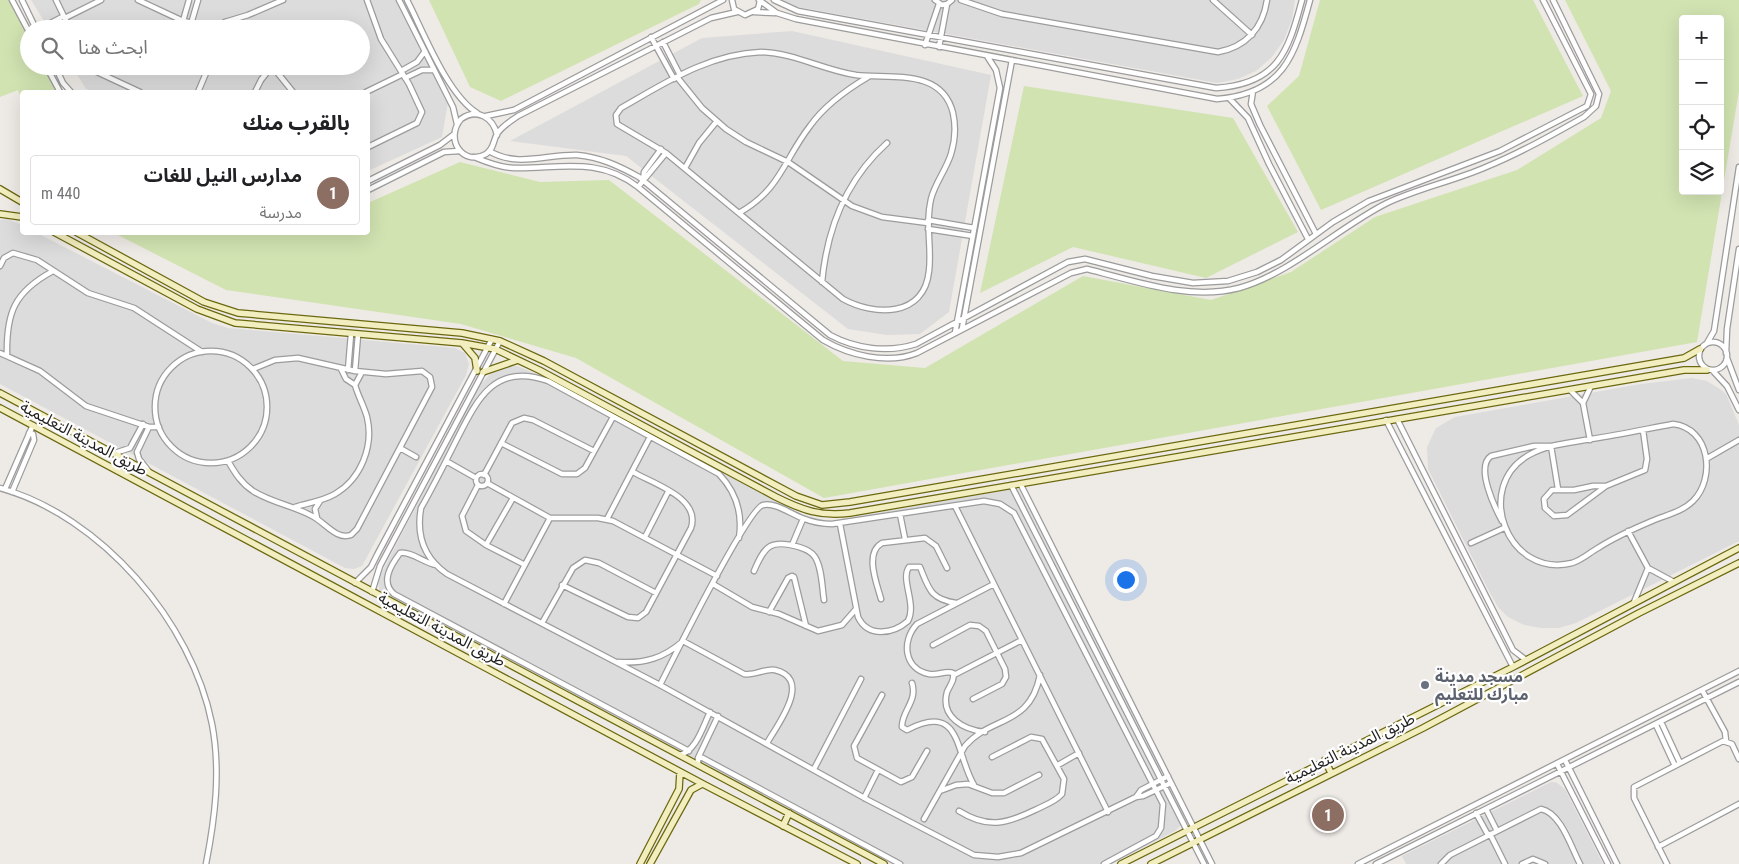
<!DOCTYPE html>
<html lang="ar">
<meta charset="utf-8">
<style>
body{margin:0;font-family:"Roboto Condensed","Noto Sans Arabic",sans-serif;background:#f2f2f2;color:#202124;direction:rtl}
.controls{position:absolute;right:15px;top:15px;display:grid;overflow:hidden;border-radius:5px;box-shadow:0 5px 20px #0002}
.controls button{width:45px;height:45px;display:grid;place-items:center;padding:0;border:0;border-bottom:1px solid #e0e0e0;background:#fff;color:#202124;font:25px sans-serif}
.you{position:absolute;left:1125px;top:579px;width:18px;height:18px;margin:-12px;border:4px solid #fff;border-radius:50%;background:#1a73e8;box-shadow:0 0 0 8px #1a73e833}
.badge{display:grid;place-items:center;width:32px;height:32px;border-radius:50%;background:#b9142d;color:#fff;font-size:16px;font-weight:700}
.pin{position:absolute;translate:-50% -50%;border:2px solid #fff;box-shadow:0 1px 5px #0006}
.list{margin:0;padding:0;list-style:none}
h2{display:flex;justify-content:space-between;align-items:center;height:65px;margin:0;padding:0 20px;font-size:21px}
h2 small{font-size:16px;font-weight:400;color:#757577}
.list li{display:grid;grid-template-columns:32px 1fr auto;gap:15px;align-items:center;box-sizing:border-box;height:70px;margin:0 10px 10px;padding:0 10px;border:1px solid #e0e0e0;border-radius:5px}
.list b{display:block;font-size:19px;white-space:nowrap}
.list p{margin:0;font-size:16px;white-space:nowrap;color:#757577}
.list em{font-size:16px;font-style:normal;color:#757577}
.icon{flex:none;width:28px;height:28px;fill:none;stroke:currentColor;stroke-width:2;stroke-linecap:round;stroke-linejoin:round}
.map{position:relative;flex:none;width:1739px;height:864px;overflow:hidden;direction:ltr}
.search{position:absolute;background:#fff;box-shadow:0 5px 20px #0002;left:20px;top:20px;width:350px;height:55px;display:flex;align-items:center;gap:12px;box-sizing:border-box;padding:0 18px;border-radius:28px;color:#757577;font-size:19px}
.panel{position:absolute;background:#fff;box-shadow:0 5px 20px #0002;left:20px;top:90px;width:350px;height:145px;border-radius:5px;direction:rtl}
.map>svg:first-child{display:block}
.residential{fill:#dddcdc}
.grass{fill:#d1e3b1;fill-rule:evenodd}
.lines{fill:none;stroke-linecap:round;stroke-linejoin:round}
.street-casing{stroke:#9c9c9c;stroke-width:7}
.secondary-casing{stroke:#6b6810;stroke-width:8}
.street{stroke:#fff;stroke-width:4.5}
.secondary{stroke:#f3eebf;stroke-width:5.5}
.worship-dot{fill:#6b7280;stroke:#fff;stroke-width:2}
.labels{text-anchor:middle;dominant-baseline:central;stroke-width:4.5;stroke-linejoin:round;paint-order:stroke}
.street-label{font-size:16px;fill:#1f1f1f;stroke:#fff}
.worship-label{font-size:16px;font-weight:bold;fill:#5b616d;stroke:#fff;text-anchor:start}
</style>
<div class="map">
<svg width="1739" height="864" viewBox="0 0 1739 864">
<rect width="100%" height="100%" fill="#eeeae6"/>
<path class="residential" d="M 31,0 L 190,0 L 194,2 L 201,0 L 397,0 L 448,102 L 442,137 L 368,171 L 368,92 L 94,92 L 86,89 L 72,66 L 361,66 L 361,29 L 49,29 Z
M 781,0 L 1295,0 L 1292,19 L 1284,40 L 1272,57 L 1256,71 L 1238,79 L 1217,83 L 798,7 Z
M 792,31 L 991,75 L 949,312 L 920,334 L 887,335 L 848,329 L 626,156 L 510,141 L 702,38 Z
M 7,219 L 22,225 L 22,232 L 37,233 L 212,323 L 228,328 L 455,348 L 465,353 L 469,364 L 466,375 L 362,566 L 354,569 L 345,568 L 0,384 L 0,220 Z
M 517,366 L 551,380 L 801,514 L 815,518 L 831,521 L 1018,488 L 1181,807 L 1184,816 L 1181,825 L 1175,831 L 1111,864 L 894,864 L 380,591 L 378,583 L 383,570 L 479,386 L 492,372 L 504,367 Z
M 1692,378 L 1707,381 L 1720,389 L 1726,394 L 1739,425 L 1739,541 L 1576,623 L 1559,628 L 1541,628 L 1524,625 L 1508,617 L 1498,607 L 1489,591 L 1428,469 L 1427,447 L 1436,428 L 1455,417 L 1641,384 Z
M 1551,782 L 1556,782 L 1565,789 L 1603,864 L 1406,864 L 1402,856 Z"/>
<path class="grass" d="M 0,0 L 10,0 L 29,37 L 29,66 L 44,66 L 57,92 L 22,92 L 22,102 L 18,90 L 0,97 Z
M 429,0 L 701,0 L 699,4 L 501,101 L 470,87 Z
M 1320,0 L 1533,0 L 1583,96 L 1321,210 L 1267,106 L 1299,76 Z
M 1565,0 L 1739,0 L 1739,91 L 1697,342 L 824,498 L 576,358 L 461,324 L 226,290 L 114,233 L 368,232 L 368,203 L 460,162 L 540,182 L 609,180 L 843,361 L 925,368 L 1083,276 L 1211,300 L 1291,272 L 1375,217 L 1517,170 L 1601,118 L 1611,91 ZM 1683,19 L 1720,19 L 1720,191 L 1683,191 Z
M 1024,86 L 1233,118 L 1298,232 L 1206,278 L 1073,247 L 980,293 Z"/>
<g class="lines">
<defs>
<path id="street" d="M 12,0 L 29,32
M 22,0 L 36,29
M 56,0 L 70,29
M 138,0 L 183,21 L 218,28
M 367,0 L 381,39 L 409,84 L 422,112 L 417,123 L 368,147
M 399,0 L 453,107 L 457,124
M 407,0 C 424,33 447,94 477,113
M 732,0 L 734,9 L 745,15 L 758,9 L 760,1
M 759,0 L 777,13 L 796,19 L 1217,99 C 1283,94 1295,56 1310,0
M 774,0 L 798,11 L 1216,88 C 1278,84 1288,52 1302,0
M 935,0 L 942,5 L 947,4
M 961,0 L 1002,14 L 1218,52 C 1246,47 1263,28 1267,0
M 1213,0 L 1252,35
M 754,12 L 775,13
M 65,18 L 101,0
M 183,21 L 189,0
M 225,22 L 248,15 L 283,0
M 191,24 L 198,0
M 39,29 L 64,16
M 57,29 L 68,24
M 219,29 L 220,25 L 225,22 L 230,29
M 651,37 L 674,79
M 663,42 L 680,75
M 925,45 L 939,4
M 939,47 L 947,4 L 952,0
M 761,52 C 795,53 823,70 856,75 C 891,79 942,68 953,113 C 956,127 955,141 951,154 C 946,170 935,183 931,199 C 925,224 932,247 929,271 C 924,318 874,316 843,299 L 666,153 L 617,124 L 616,115 L 621,108 C 665,83 708,54 761,52 Z
M 46,66 L 60,92
M 55,66 L 63,83 L 71,92
M 90,66 L 97,72 L 140,92
M 272,66 L 293,92
M 401,71 L 417,62 L 425,51
M 677,77 L 702,108 L 726,129 L 746,142 L 788,162 L 852,206 L 882,217 L 928,223
M 405,78 L 422,70 L 434,70
M 1253,91 L 1251,104 L 1260,125 L 1316,234
M 198,92 L 209,66
M 255,92 L 261,80 L 272,66
M 366,92 L 403,74
M 1229,98 L 1248,118 L 1269,164 L 1308,239
M 486,116 L 514,110 L 723,0
M 497,135 C 493,117 477,108 461,119 C 444,139 463,167 486,154 C 494,149 493,141 497,134 C 502,126 511,121 518,116 L 711,18 L 737,12
M 489,151 C 518,168 546,154 577,155 C 600,157 619,166 639,177 L 830,335 C 856,349 888,353 916,344 L 1068,262 L 1085,259 L 1152,276 L 1193,283 L 1228,281 L 1257,272 L 1281,260 L 1333,222 L 1369,201 L 1500,151 L 1587,106 L 1591,94 L 1543,0
M 474,157 C 486,162 501,168 514,168 C 559,169 598,156 638,187 L 823,340 C 849,355 887,365 917,353 L 1071,273 L 1087,269 C 1135,281 1189,301 1239,288 C 1290,274 1339,227 1387,203 C 1419,188 1454,181 1486,167 C 1520,153 1552,135 1584,117 L 1596,106 L 1599,94 L 1553,0
M 685,168 L 699,143 L 717,121
M 368,181 L 440,145 L 453,135
M 643,181 L 644,172 L 661,149
M 638,187 L 666,153
M 368,190 L 444,152 L 459,151
M 739,213 C 781,189 783,161 810,126 C 825,105 846,90 868,77
M 928,220 L 974,228
M 928,229 L 973,236
M 0,266 L 4,258 L 13,253 L 37,260 L 88,293 L 134,308 L 202,352
M 822,282 C 827,228 846,180 887,143
M 962,329 L 1012,60
M 955,333 L 1000,88 L 996,70 L 987,56
M1699 356a14 14 0 1 1 28 0a14 14 0 1 1-28 0Z
M 1707,343 L 1714,331 L 1739,167
M155 407a56 56 0 1 1 112 0a56 56 0 1 1-112 0Z
M 0,353 L 40,371 L 86,406 L 149,427 L 159,427
M 1726,353 L 1727,329 L 1739,249
M 7,356 C 6,313 14,292 53,271
M 1727,358 L 1739,390
M 341,369 L 346,379 L 355,385
M 348,370 L 351,334
M 355,371 L 358,335
M 1713,371 L 1727,386 L 1739,410
M 1570,390 L 1583,403 L 1590,440
M 1583,403 L 1591,386
M 1397,419 L 1513,650 L 1526,660
M 1386,420 L 1513,667
M 1673,424 C 1710,428 1716,478 1693,501 C 1682,512 1666,515 1652,521 C 1633,529 1615,537 1598,548 C 1589,553 1582,560 1572,563 C 1507,579 1473,486 1529,455 C 1548,444 1570,443 1591,439 C 1618,435 1646,429 1673,424 Z
M 149,427 L 137,452 L 139,459 L 150,473
M 501,443 L 562,474 L 577,474 L 585,468 L 613,417
M 400,448 L 416,457
M 115,453 L 130,448 L 143,424
M 1706,459 L 1739,440
M 228,461 C 235,473 241,483 253,491 C 272,503 295,506 314,517 C 326,524 337,540 351,535 L 357,529 L 432,387 L 430,377 L 422,371 L 386,374 L 355,371 L 298,358 L 275,360 L 253,369
M 446,461 L 476,478
M476 480a6 6 0 1 1 12 0a6 6 0 1 1-12 0Z
M 484,475 L 512,423 L 524,418 L 533,420 L 594,451
M 487,483 L 550,518 L 598,518 L 613,521 L 717,576
M 478,485 L 462,516 L 466,531 L 486,545 L 525,565
M 1011,485 L 1204,864
M 1021,485 L 1212,864
M 1593,486 L 1606,486 L 1567,515 L 1554,516 L 1545,508 L 1544,499 L 1552,490 L 1574,490 Z
M 1606,486 L 1645,470 L 1647,459 L 1643,430
M 0,488 C 101,516 192,622 212,724 C 221,771 215,818 206,864
M 5,489 L 33,425
M 12,492 L 34,440 L 33,434 L 29,433
M 955,506 L 1108,812
M 295,507 C 308,503 323,501 335,494 C 361,479 374,446 367,417 C 364,406 358,396 355,385 L 362,372
M 900,514 L 905,539
M 317,518 L 315,509 L 320,501
M 607,519 L 650,437
M 1502,521 C 1495,508 1475,467 1491,456 L 1534,446 L 1551,446 L 1558,489
M 840,524 L 858,617 C 868,638 893,634 908,621 C 917,604 900,579 909,567 L 920,567 C 929,589 930,599 956,603
M 1628,531 L 1648,568
M 645,537 L 668,492
M 739,538 C 743,513 736,492 719,474 L 548,381 C 493,361 476,402 455,443 C 444,465 433,487 421,508 C 416,536 424,558 447,574 L 660,685 L 868,800 L 974,855 L 998,857 L 1021,853 L 1136,797 L 1143,796 L 1171,783
M 1471,543 L 1504,528
M 486,545 L 513,498
M 792,545 L 803,519
M 436,565 C 424,563 411,551 400,553 C 391,565 380,582 394,594 L 689,751
M 754,571 C 765,545 771,539 799,547 C 805,549 811,551 815,557 C 822,568 822,587 824,600
M 355,583 L 371,567 L 377,555 L 492,339
M 713,584 L 752,607 L 779,614 L 818,631 L 842,625 L 856,609
M 562,585 L 628,617 L 638,618 L 646,612 L 691,528 C 701,498 654,484 633,472
M 372,592 L 380,566 L 500,341
M 881,599 C 877,584 864,553 882,543 L 925,538 L 936,546 L 947,568
M 1634,602 L 1648,568 L 1674,582
M 504,604 L 550,518
M 769,612 L 788,578 L 792,576 L 794,577 L 806,626
M 542,623 L 573,568 L 585,560 L 599,563 L 656,593
M 933,645 L 970,625 L 979,626 L 986,631 L 1005,669 L 1006,677 L 1002,684 L 973,699
M 618,662 C 644,664 664,658 683,641 L 744,674 C 755,676 765,668 775,670 C 813,679 778,724 767,743
M 954,675 L 1022,640
M 912,683 C 918,701 901,712 902,727 L 907,730 C 962,701 955,753 974,785
M 660,685 C 672,661 748,508 763,505 C 775,502 791,514 802,518 C 812,522 822,524 832,524 L 984,501 L 1000,504 L 1014,513 L 1163,804 L 1161,828 L 1156,836 L 1104,864
M 1702,690 L 1725,732 L 1726,741
M 882,695 L 854,746 L 857,758 L 901,782 L 912,777 L 927,751
M 1661,722 L 1680,763
M 1656,725 L 1675,766
M 985,732 C 964,730 940,717 947,692 C 950,685 955,680 953,673 C 946,670 937,676 929,674 C 904,669 901,641 917,624 L 994,584
M 679,755 C 696,752 703,726 710,712
M 699,756 L 900,864
M 1565,760 L 1617,864
M 1557,764 L 1608,864
M 698,765 L 698,758 L 718,716
M 1058,765 L 1079,753
M 814,769 L 861,679
M 940,791 L 956,785 L 968,784 L 992,793 L 1004,793 L 1039,775
M 1136,797 L 1141,790 L 1168,776
M 864,798 L 878,770
M 1486,809 L 1497,831
M 959,811 C 988,829 1006,824 1035,810 C 1045,805 1055,802 1062,794 L 1064,779 L 1042,739 L 1031,737 L 992,757
M 1476,813 L 1488,835
M 924,819 L 965,746 C 992,715 1030,727 1040,675
M 1490,834 L 1505,864
M 1658,847 L 1739,804
M 1358,864 L 1739,671
M 1376,864 L 1739,682
M 1441,864 L 1450,855 L 1541,809 C 1561,813 1571,847 1580,864
M 1522,864 L 1533,859 L 1545,864
M 1667,864 L 1634,798 L 1634,787 L 1723,741 L 1732,744 L 1739,759"/>
<path id="secondary" d="M 0,189 L 22,202
M 0,214 L 22,217
M 54,232 L 197,309 L 235,323 L 462,343 L 495,349 L 539,370 L 776,497 C 802,510 821,517 850,513 L 1684,370 L 1707,370
M 76,232 L 204,302 L 238,313 L 462,333 L 500,341 L 544,361 L 796,496 L 822,505 L 850,502 L 1684,358 L 1700,349
M 463,344 L 475,358 L 477,371
M 483,372 L 518,360
M 0,393 L 884,864
M 0,408 L 703,784 L 857,864
M 1325,760 L 1331,773
M 783,826 L 789,813
M 640,864 L 679,789 L 680,772
M 650,864 L 691,790 L 702,784
M 1121,864 L 1513,667 L 1739,548
M 1151,864 L 1423,728 L 1639,613 L 1739,563"/>
</defs>
<use href="#street" class="street-casing"/>
<use href="#secondary" class="secondary-casing"/>
<use href="#street" class="street"/>
<use href="#secondary" class="secondary"/>
</g>
<circle class="worship-dot" cx="1425" cy="685" r="5"/>
<g class="labels">
<g class="street-label">
<text transform="translate(84 438) rotate(28)">طريق المدينة التعليمية</text>
<text transform="translate(442 629) rotate(28)">طريق المدينة التعليمية</text>
<text transform="translate(1350 748) rotate(-26)">طريق المدينة التعليمية</text>
</g>
<g class="worship-label">
<text x="1435" y="676">مسجد مدينة<tspan x="1435" dy="18">مبارك للتعليم</tspan></text>
</g>
</g>
</svg>
<div class="controls">
<button>+</button>
<button>−</button>
<button><svg class="icon" aria-label="locate" viewBox="0 0 24 24"><circle cx="12" cy="12" r="6"/><path d="M12 2v4M12 18v4M2 12h4M18 12h4"/></svg></button>
<button><svg class="icon" aria-label="layers" viewBox="0 0 24 24"><path d="M12 4l9 5-9 5-9-5zM3 14l9 5 9-5"/></svg></button>
</div>
<div class="you"></div>
<div class="pin badge" style="left:1328px;top:815px;background:#8d6e63">1</div>
<div class="search"><svg class="icon" aria-label="search" viewBox="0 0 24 24"><circle cx="10" cy="10" r="6"/><path d="M15 15l6 6"/></svg>ابحث هنا</div>
<section class="panel">
<h2>بالقرب منك<small></small></h2>
<ul class="list">
<li><span class="badge" style="background:#8d6e63">1</span><div><b>مدارس النيل للغات</b><p>مدرسة</p></div><em>440 m</em></li>
</ul>
</section>
</div>
